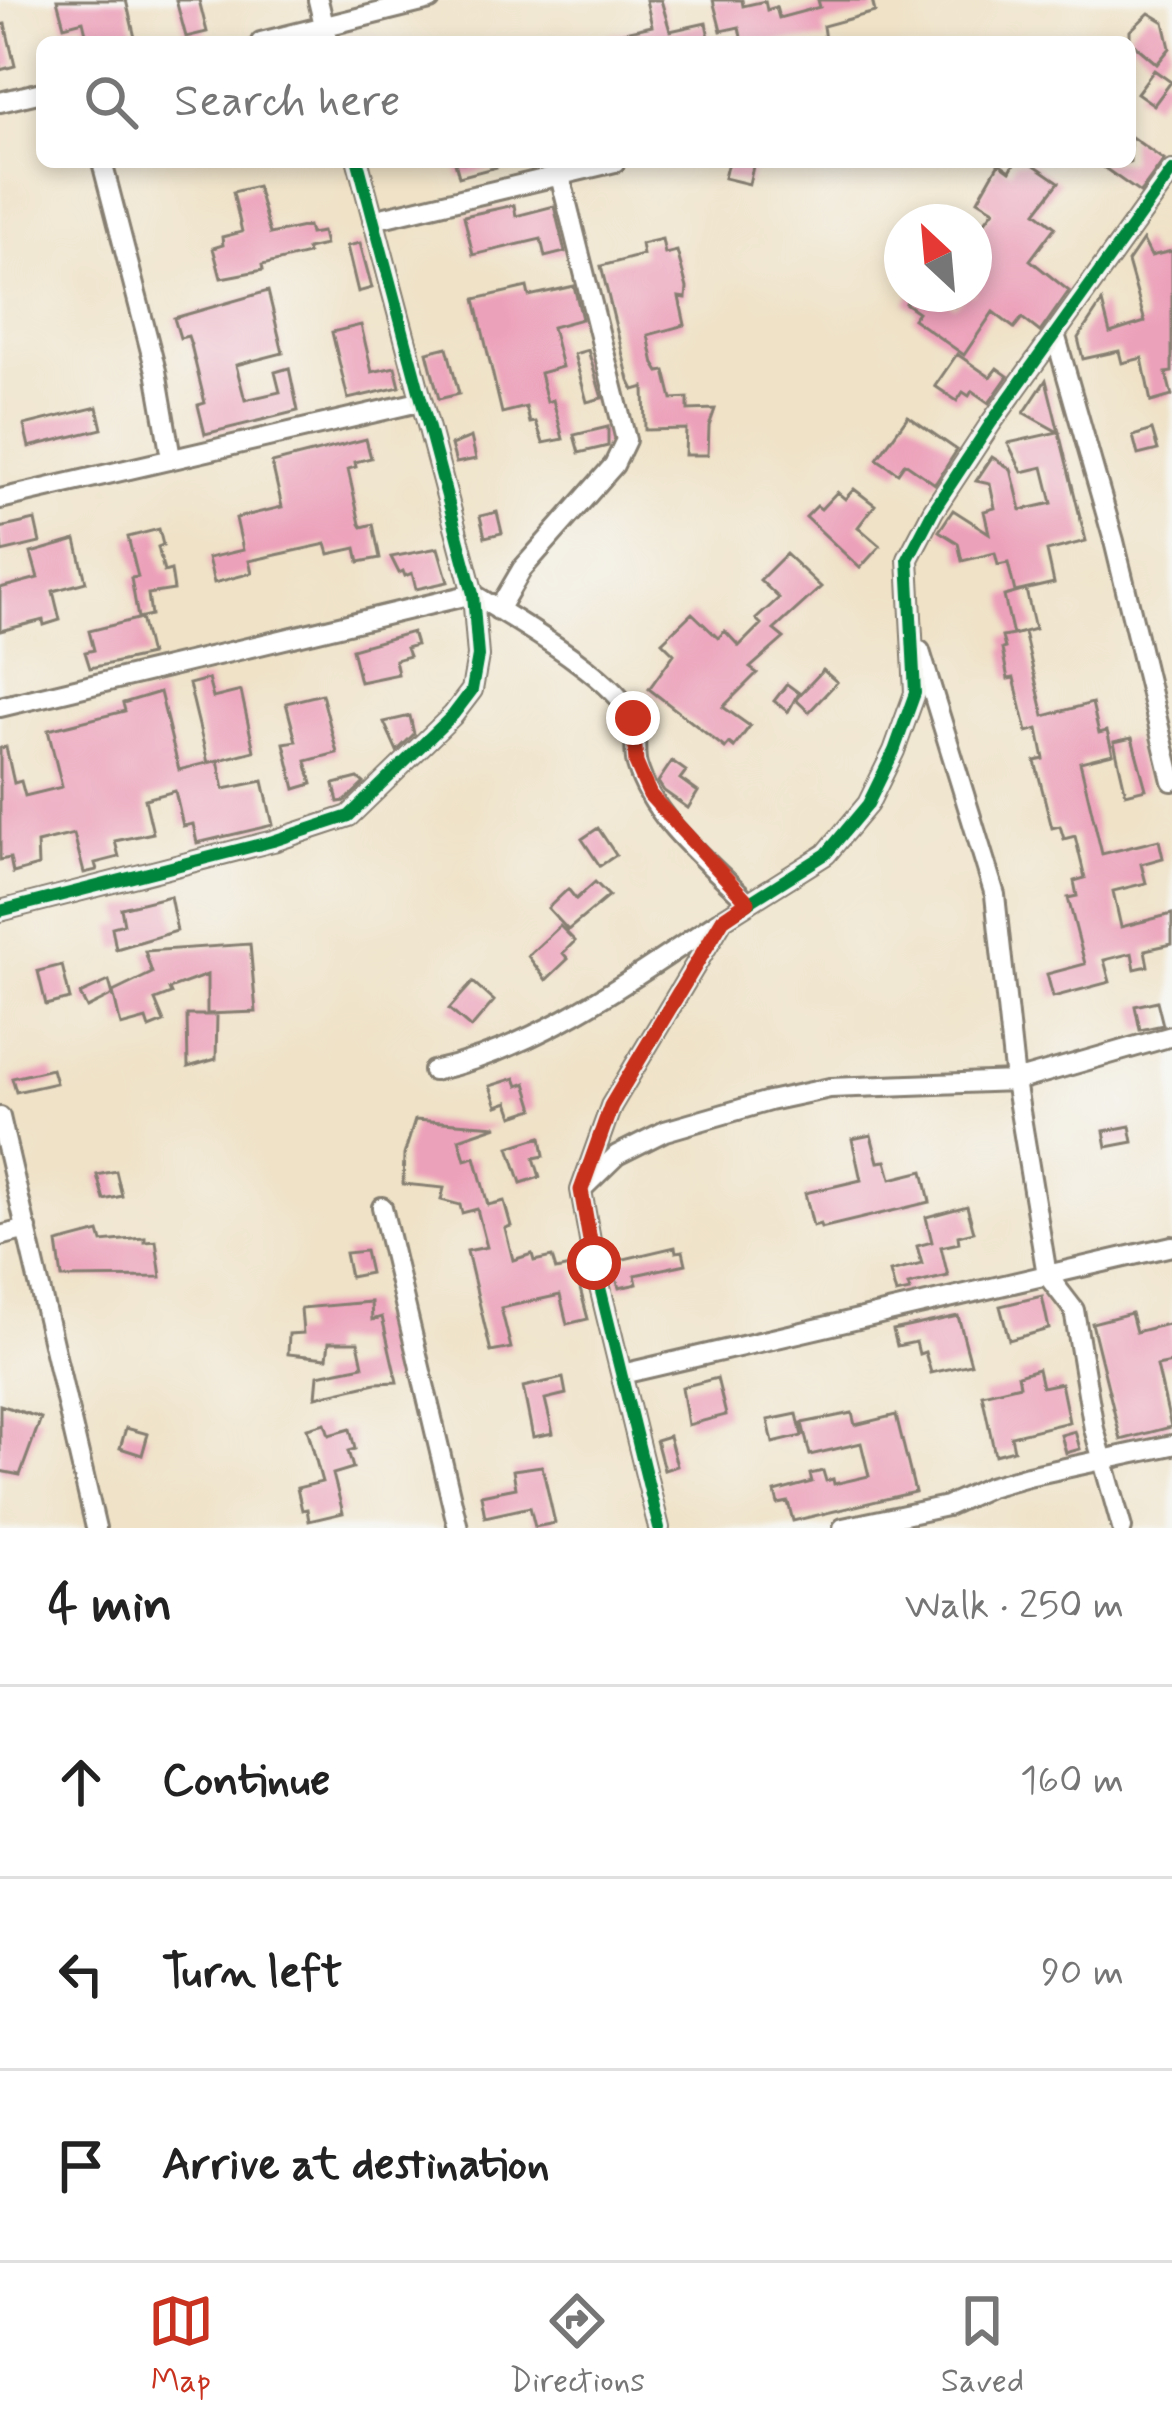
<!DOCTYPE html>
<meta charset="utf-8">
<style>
body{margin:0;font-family:Mynerve,sans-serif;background:#f2f2f2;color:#222}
.compass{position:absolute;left:884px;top:204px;width:108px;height:108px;border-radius:50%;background:#fff;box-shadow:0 6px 18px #0003;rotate:334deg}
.stop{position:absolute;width:36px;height:36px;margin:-27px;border:9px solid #c8321e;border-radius:50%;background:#fff}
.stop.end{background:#c8321e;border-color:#fff;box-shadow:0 3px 12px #0008}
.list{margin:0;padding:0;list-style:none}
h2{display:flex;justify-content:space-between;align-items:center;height:156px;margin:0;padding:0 48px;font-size:51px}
h2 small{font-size:39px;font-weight:400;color:#767676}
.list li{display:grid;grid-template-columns:78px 1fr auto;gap:36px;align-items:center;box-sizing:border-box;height:192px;padding:0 48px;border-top:3px solid #e0e0e0}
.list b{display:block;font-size:45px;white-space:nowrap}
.list em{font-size:39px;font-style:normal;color:#767676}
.icon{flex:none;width:66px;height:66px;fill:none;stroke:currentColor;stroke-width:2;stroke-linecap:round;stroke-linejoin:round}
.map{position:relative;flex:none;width:1172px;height:1528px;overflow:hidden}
.search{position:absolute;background:#fff;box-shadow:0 6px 18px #0003;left:36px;right:36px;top:36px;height:132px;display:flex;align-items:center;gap:30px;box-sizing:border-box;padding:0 42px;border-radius:18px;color:#767676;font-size:45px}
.sheet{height:732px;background:#fff}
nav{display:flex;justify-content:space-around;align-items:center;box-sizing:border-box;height:168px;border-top:3px solid #e0e0e0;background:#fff;font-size:33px;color:#767676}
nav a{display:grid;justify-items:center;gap:6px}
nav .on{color:#c8321e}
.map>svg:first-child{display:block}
.building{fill:#eca1ba}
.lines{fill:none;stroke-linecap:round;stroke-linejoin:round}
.street-casing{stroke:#867f72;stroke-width:24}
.street{stroke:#fff;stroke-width:18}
.cycleway-casing{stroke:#f6f6f2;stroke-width:20}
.cycleway{stroke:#00873e;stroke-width:12}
.route{stroke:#c8321e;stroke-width:15}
</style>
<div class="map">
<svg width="1172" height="1528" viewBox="0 0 1172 1528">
<rect width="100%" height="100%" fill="#f6f6f2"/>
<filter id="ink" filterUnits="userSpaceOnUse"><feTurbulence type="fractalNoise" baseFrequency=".00833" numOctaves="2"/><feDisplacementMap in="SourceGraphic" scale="24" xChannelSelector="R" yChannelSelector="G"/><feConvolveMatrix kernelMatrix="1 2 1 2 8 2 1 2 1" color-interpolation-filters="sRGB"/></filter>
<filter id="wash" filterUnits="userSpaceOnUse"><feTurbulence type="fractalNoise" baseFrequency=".004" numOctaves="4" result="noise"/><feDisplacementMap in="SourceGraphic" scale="48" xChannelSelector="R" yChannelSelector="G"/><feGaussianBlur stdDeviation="2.7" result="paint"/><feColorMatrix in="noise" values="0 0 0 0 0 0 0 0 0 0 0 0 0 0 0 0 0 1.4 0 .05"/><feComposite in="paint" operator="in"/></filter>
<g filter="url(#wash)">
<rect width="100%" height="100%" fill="#efe2c7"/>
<g id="blocks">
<path class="building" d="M 57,0 L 126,0 L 136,42 L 88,42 L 83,21 L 64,26 Z
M 176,0 L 199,0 L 207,32 L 186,37 Z
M 646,0 L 661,0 L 670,31 L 706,23 L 710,42 L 607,42 L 606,36 L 652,26 Z
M 713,0 L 742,0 L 743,6 L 765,1 L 767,10 L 776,7 L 779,18 L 820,7 L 818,0 L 872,0 L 875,12 L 823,26 L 825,40 L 742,42 L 739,27 L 721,31 Z
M 1149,13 L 1164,22 L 1170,48 L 1157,64 L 1130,41 L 1130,31 Z
M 5,24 L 15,66 L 0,70 L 0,25 Z
M 1154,70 L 1171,82 L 1154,105 L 1137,93 Z
M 1130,136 L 1164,160 L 1140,193 L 1096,162 L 1130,162 Z
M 455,162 L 496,162 L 497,167 L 459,177 Z
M 728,162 L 754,162 L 749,184 L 724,178 Z
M 1015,162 L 1030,162 L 1059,182 L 1036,212 L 1055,227 L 1030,260 L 1069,291 L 1040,332 L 1022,318 L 1014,328 L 993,312 L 964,355 L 913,319 L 918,312 L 905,303 L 911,294 L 936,294 L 954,306 L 966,294 L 974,294 L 974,284 L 982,273 L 974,266 L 974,236 L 994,210 L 978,200 L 999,163 L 1010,171 Z
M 257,186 L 270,234 L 308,226 L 310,234 L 322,232 L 325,245 L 307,249 L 308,254 L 262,265 L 263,270 L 221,278 L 213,248 L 223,245 L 222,237 L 242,232 L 233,192 Z
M 514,205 L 516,216 L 554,206 L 565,252 L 545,257 L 541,239 L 473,255 L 464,216 Z
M 662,239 L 665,254 L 677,251 L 687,288 L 686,298 L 679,297 L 685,325 L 648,335 L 654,364 L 659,372 L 665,371 L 672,399 L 688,398 L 688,410 L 715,409 L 709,426 L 708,455 L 685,455 L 686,429 L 645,430 L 644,387 L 634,390 L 629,380 L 601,266 L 643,255 L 641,244 Z
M 1143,240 L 1151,256 L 1172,251 L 1172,372 L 1166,373 L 1172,396 L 1151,402 L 1142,358 L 1122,363 L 1119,351 L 1083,359 L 1078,338 L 1102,302 L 1110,333 L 1145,322 L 1128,262 Z
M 360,243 L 372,288 L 358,292 L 347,246 Z
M 574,286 L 582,319 L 552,327 L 562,367 L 540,373 L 547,402 L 553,400 L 563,439 L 543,443 L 536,422 L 530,423 L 526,407 L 502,413 L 475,299 L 527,287 L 529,296 Z
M 268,291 L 283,353 L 236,365 L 245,400 L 280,392 L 275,372 L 289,368 L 298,411 L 205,434 L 198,405 L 205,403 L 191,345 L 188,336 L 180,338 L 174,318 Z
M 361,325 L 372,372 L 395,367 L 400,387 L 348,399 L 332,332 Z
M 447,347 L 459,394 L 439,399 L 427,352 Z
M 588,350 L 602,398 L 587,402 L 574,354 Z
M 957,354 L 990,377 L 997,368 L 1008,376 L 989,403 L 972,391 L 969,396 L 963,392 L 957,401 L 935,386 Z
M 1046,380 L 1086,541 L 1047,551 L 1054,583 L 1015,592 L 1008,563 L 998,565 L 995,553 L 962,561 L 958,543 L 939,531 L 953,510 L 989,533 L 984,511 L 995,508 L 990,484 L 976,481 L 992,457 L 1011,469 L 1021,510 L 1052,503 L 1043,467 L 1022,472 L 1008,443 L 1058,432 L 1024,413 Z
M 97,407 L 102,429 L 29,447 L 24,425 Z
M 908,416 L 957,450 L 935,484 L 905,463 L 898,473 L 877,459 Z
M 608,427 L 608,446 L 579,453 L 574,435 Z
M 1152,430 L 1158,450 L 1138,455 L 1133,436 Z
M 471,437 L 476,459 L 456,463 L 451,445 Z
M 366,439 L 371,458 L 355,462 L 356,467 L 348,469 L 360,524 L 362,527 L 373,524 L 380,558 L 359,562 L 356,548 L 329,554 L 326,544 L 249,561 L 252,573 L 214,583 L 208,558 L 243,550 L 236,518 L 282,507 L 272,463 Z
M 854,489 L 875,505 L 858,527 L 880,546 L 860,568 L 806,517 L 817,506 L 821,509 L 837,492 L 845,499 Z
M 497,512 L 502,533 L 485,537 L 480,516 Z
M 35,520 L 40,543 L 2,552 L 0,528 Z
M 159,529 L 163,545 L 158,547 L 164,572 L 171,570 L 174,590 L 148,594 L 151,615 L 138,618 L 131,578 L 138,577 L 128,537 Z
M 76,540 L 86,582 L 53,591 L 60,620 L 44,625 L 43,620 L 0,631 L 0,588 L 38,578 L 31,553 Z
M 438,548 L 448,582 L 416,589 L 412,573 L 405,576 L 403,571 L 399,573 L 391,557 Z
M 786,554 L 821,587 L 774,630 L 784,638 L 750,668 L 757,673 L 723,707 L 750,726 L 734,747 L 729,743 L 725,748 L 649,689 L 674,654 L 662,642 L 692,613 L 718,638 L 725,631 L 739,646 L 761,624 L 756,619 L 779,598 L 760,580 Z
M 1026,590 L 1035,629 L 1013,635 L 1024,632 L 1044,716 L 1092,703 L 1099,733 L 1107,731 L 1113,754 L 1080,762 L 1102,854 L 1159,840 L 1163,858 L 1141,864 L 1146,883 L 1113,891 L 1121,927 L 1172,914 L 1172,944 L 1145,950 L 1148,966 L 1135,969 L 1132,953 L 1104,960 L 1110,982 L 1053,997 L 1047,974 L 1085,964 L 1068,898 L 1077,896 L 1074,881 L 1085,878 L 1075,836 L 1064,839 L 1060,826 L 1052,828 L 1035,761 L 1044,759 L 1038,729 L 1027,732 L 1014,678 L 1008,679 L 1002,649 L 1005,648 L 1002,637 L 1013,635 L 1004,596 Z
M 141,618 L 150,655 L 90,668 L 85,652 L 94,650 L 89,631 Z
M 412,632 L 416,645 L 406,648 L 409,656 L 395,660 L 398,674 L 360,682 L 352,649 Z
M 823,670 L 837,682 L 809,712 L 795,699 L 788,712 L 774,701 L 787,684 L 799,693 L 796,699 Z
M 208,679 L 213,698 L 241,691 L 254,751 L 208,763 L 189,684 Z
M 160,692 L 179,770 L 218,760 L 224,789 L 263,781 L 273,825 L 197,843 L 193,824 L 183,826 L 175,791 L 145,799 L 153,833 L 115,841 L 119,857 L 95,863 L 97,870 L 84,873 L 74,834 L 37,843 L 38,866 L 13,873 L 10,858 L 0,860 L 0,748 L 6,747 L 14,783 L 21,781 L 25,796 L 62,787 L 48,730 L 125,711 L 123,703 Z
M 322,694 L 337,753 L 306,761 L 312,784 L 295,789 L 284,743 L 296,741 L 286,703 Z
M 410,716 L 414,734 L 397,751 L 384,722 Z
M 1132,738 L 1146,789 L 1126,794 L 1114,742 Z
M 672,761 L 686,771 L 680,779 L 698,792 L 688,808 L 664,791 L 658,782 Z
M 358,778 L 364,783 L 345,801 L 338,802 L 334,784 Z
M 598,828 L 616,855 L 600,866 L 582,839 Z
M 595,882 L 609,896 L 568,930 L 548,908 L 568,889 L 576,899 Z
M 170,896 L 177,931 L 116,949 L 112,927 L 124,924 L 121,908 Z
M 560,926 L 575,941 L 563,953 L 568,959 L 546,980 L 528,956 Z
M 250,944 L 256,1012 L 207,1014 L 207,975 L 169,989 L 171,994 L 155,1000 L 164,1022 L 149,1028 L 146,1019 L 121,1026 L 113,992 L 152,973 L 145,951 Z
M 62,965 L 70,999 L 46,1005 L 38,971 Z
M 109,981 L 113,995 L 87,1008 L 80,994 Z
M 473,982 L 494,1001 L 471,1028 L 449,1009 Z
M 1157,1001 L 1163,1025 L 1140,1030 L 1135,1006 Z
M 187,1015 L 217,1015 L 216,1059 L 188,1067 Z
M 52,1069 L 56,1083 L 16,1092 L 12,1078 Z
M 515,1078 L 518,1086 L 526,1083 L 534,1109 L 513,1116 L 508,1102 L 497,1106 L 490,1086 Z
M 415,1120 L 497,1126 L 459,1139 L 465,1160 L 475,1157 L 488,1205 L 504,1201 L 511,1226 L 505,1228 L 513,1260 L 532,1254 L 534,1261 L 552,1257 L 556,1270 L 574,1266 L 588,1319 L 567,1324 L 560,1295 L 501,1308 L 511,1348 L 491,1352 L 467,1251 L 487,1247 L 477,1209 L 462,1213 L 460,1205 L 441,1200 L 444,1188 L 403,1184 L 404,1155 Z
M 1130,1126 L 1133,1142 L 1107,1147 L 1104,1131 Z
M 871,1135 L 878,1162 L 886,1161 L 891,1179 L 923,1171 L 930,1202 L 821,1228 L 820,1224 L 813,1226 L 805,1193 L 861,1180 L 852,1139 Z
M 541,1137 L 544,1156 L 534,1158 L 540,1177 L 521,1183 L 509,1147 Z
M 116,1171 L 122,1196 L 104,1200 L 97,1175 Z
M 967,1206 L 974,1232 L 958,1236 L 959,1243 L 941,1247 L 948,1276 L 908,1285 L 910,1291 L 896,1294 L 890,1272 L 922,1264 L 917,1246 L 932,1242 L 926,1217 Z
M 99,1232 L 102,1242 L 145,1238 L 145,1242 L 156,1241 L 161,1277 L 62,1278 L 57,1243 Z
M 675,1247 L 676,1252 L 683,1251 L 686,1264 L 635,1275 L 637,1284 L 619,1288 L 611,1262 Z
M 365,1251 L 370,1273 L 350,1277 L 345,1253 Z
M 1042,1296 L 1049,1329 L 1009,1340 L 1000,1306 Z
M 371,1302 L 372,1320 L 382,1317 L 397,1382 L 376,1383 L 316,1397 L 318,1375 L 363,1366 L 358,1342 L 329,1342 L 327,1358 L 288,1354 L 289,1334 L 303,1333 L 301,1308 Z
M 1131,1313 L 1136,1332 L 1172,1323 L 1172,1363 L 1157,1366 L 1171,1427 L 1121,1440 L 1092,1323 Z
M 958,1316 L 971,1364 L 931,1373 L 925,1352 L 919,1354 L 916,1342 L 897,1346 L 893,1330 Z
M 1038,1369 L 1042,1387 L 1061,1383 L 1069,1422 L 1011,1436 L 1014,1450 L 995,1455 L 982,1394 L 1020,1385 L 1018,1375 Z
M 563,1378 L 566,1394 L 545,1399 L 553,1433 L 533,1437 L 523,1387 Z
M 717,1378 L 726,1415 L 688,1425 L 682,1387 Z
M 0,1405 L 41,1418 L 20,1475 L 0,1471 Z
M 852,1413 L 855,1425 L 896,1415 L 915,1492 L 793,1521 L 788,1502 L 778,1504 L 775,1492 L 812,1482 L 810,1474 L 823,1471 L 826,1481 L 833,1479 L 834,1484 L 869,1476 L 861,1443 L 810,1455 L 802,1423 Z
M 797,1414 L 802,1436 L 773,1443 L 768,1420 Z
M 325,1423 L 329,1435 L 350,1429 L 355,1449 L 348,1451 L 353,1468 L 333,1474 L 343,1513 L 309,1521 L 307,1509 L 302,1510 L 297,1488 L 322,1482 L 307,1428 Z
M 126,1428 L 148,1434 L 142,1455 L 120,1448 Z
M 1075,1431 L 1080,1449 L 1066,1453 L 1061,1435 Z
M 669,1436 L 677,1466 L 664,1470 L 656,1440 Z
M 542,1466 L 555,1523 L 535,1527 L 530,1507 L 485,1517 L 481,1495 L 516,1488 L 513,1470 Z"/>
</g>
</g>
<g filter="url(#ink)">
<use href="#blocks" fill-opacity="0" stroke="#867f72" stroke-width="3"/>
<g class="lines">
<defs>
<path id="street" d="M 318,0 L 328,42
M 261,42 L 430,0
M 0,102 L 42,92
M 102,162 L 156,371 L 171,458
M 373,220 L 615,162
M 1055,334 L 1114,541 L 1172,781
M 0,499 L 419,402
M 498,610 L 522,569 L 614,465 L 626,440 L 560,176
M 920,651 L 995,895 L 1015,1081 L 1047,1275 L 1074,1310 L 1094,1429 L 1122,1528
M 0,707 L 473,594 C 511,618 618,678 633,719 C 638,733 633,751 637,765 C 653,820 709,862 748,902
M 0,911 L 273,841 L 349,816 L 453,715 L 472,690 L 478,656 L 473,594 L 358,162
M 433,1071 C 540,1047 628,981 719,921
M 0,1117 L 96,1528
M 584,1187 L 617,1155 L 665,1131 L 769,1101 L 830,1088 L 1015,1081 L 1172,1036
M 382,1207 L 458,1528
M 0,1236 L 27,1229
M 622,1374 L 1172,1246
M 659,1528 L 594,1263 L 581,1190 L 611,1106 L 723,919 L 826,854 L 868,804 L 894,751 L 915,693 L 908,559 L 933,511 L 991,423 L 1172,171
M 843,1528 L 947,1506 L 989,1487 L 1028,1476 L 1172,1445"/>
</defs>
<use href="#street" class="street-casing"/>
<use href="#street" class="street"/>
<defs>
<path id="cycleway" d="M 0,911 L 273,841 L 349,816 L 453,715 L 472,690 L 478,656 L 473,594 L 358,162
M 659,1528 L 594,1263 L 581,1190 L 611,1106 L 723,919 L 826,854 L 868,804 L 894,751 L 915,693 L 908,559 L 933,511 L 991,423 L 1172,171"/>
</defs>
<use href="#cycleway" class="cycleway-casing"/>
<use href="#cycleway" class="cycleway"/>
</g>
</g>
<g class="lines" filter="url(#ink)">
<path class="route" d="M 594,1263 L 581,1190 L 611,1106 L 723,919 L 748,902 L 650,795 L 636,763 L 633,718"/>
</g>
</svg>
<svg class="compass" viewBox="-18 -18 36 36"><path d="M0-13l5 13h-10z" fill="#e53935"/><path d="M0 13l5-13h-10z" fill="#767676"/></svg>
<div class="stop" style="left:594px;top:1263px"></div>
<div class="stop end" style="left:633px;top:718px"></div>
<div class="search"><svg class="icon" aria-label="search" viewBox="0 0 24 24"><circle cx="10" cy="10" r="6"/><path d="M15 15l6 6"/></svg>Search here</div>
</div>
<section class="sheet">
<h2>4 min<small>Walk · 250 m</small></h2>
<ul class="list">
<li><svg class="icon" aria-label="ahead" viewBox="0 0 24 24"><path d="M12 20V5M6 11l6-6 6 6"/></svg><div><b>Continue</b></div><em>160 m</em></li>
<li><svg class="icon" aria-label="left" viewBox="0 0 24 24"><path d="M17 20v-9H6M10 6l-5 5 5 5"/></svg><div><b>Turn left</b></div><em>90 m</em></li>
<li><svg class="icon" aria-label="arrive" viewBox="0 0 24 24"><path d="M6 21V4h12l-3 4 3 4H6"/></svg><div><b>Arrive at destination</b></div></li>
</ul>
</section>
<nav>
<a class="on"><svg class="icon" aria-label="map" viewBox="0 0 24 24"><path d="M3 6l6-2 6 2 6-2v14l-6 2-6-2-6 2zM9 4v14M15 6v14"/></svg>Map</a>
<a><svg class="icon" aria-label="directions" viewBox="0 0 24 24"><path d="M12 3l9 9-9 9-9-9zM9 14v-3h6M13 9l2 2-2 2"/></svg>Directions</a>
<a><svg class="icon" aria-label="saved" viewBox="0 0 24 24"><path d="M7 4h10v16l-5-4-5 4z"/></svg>Saved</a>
</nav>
